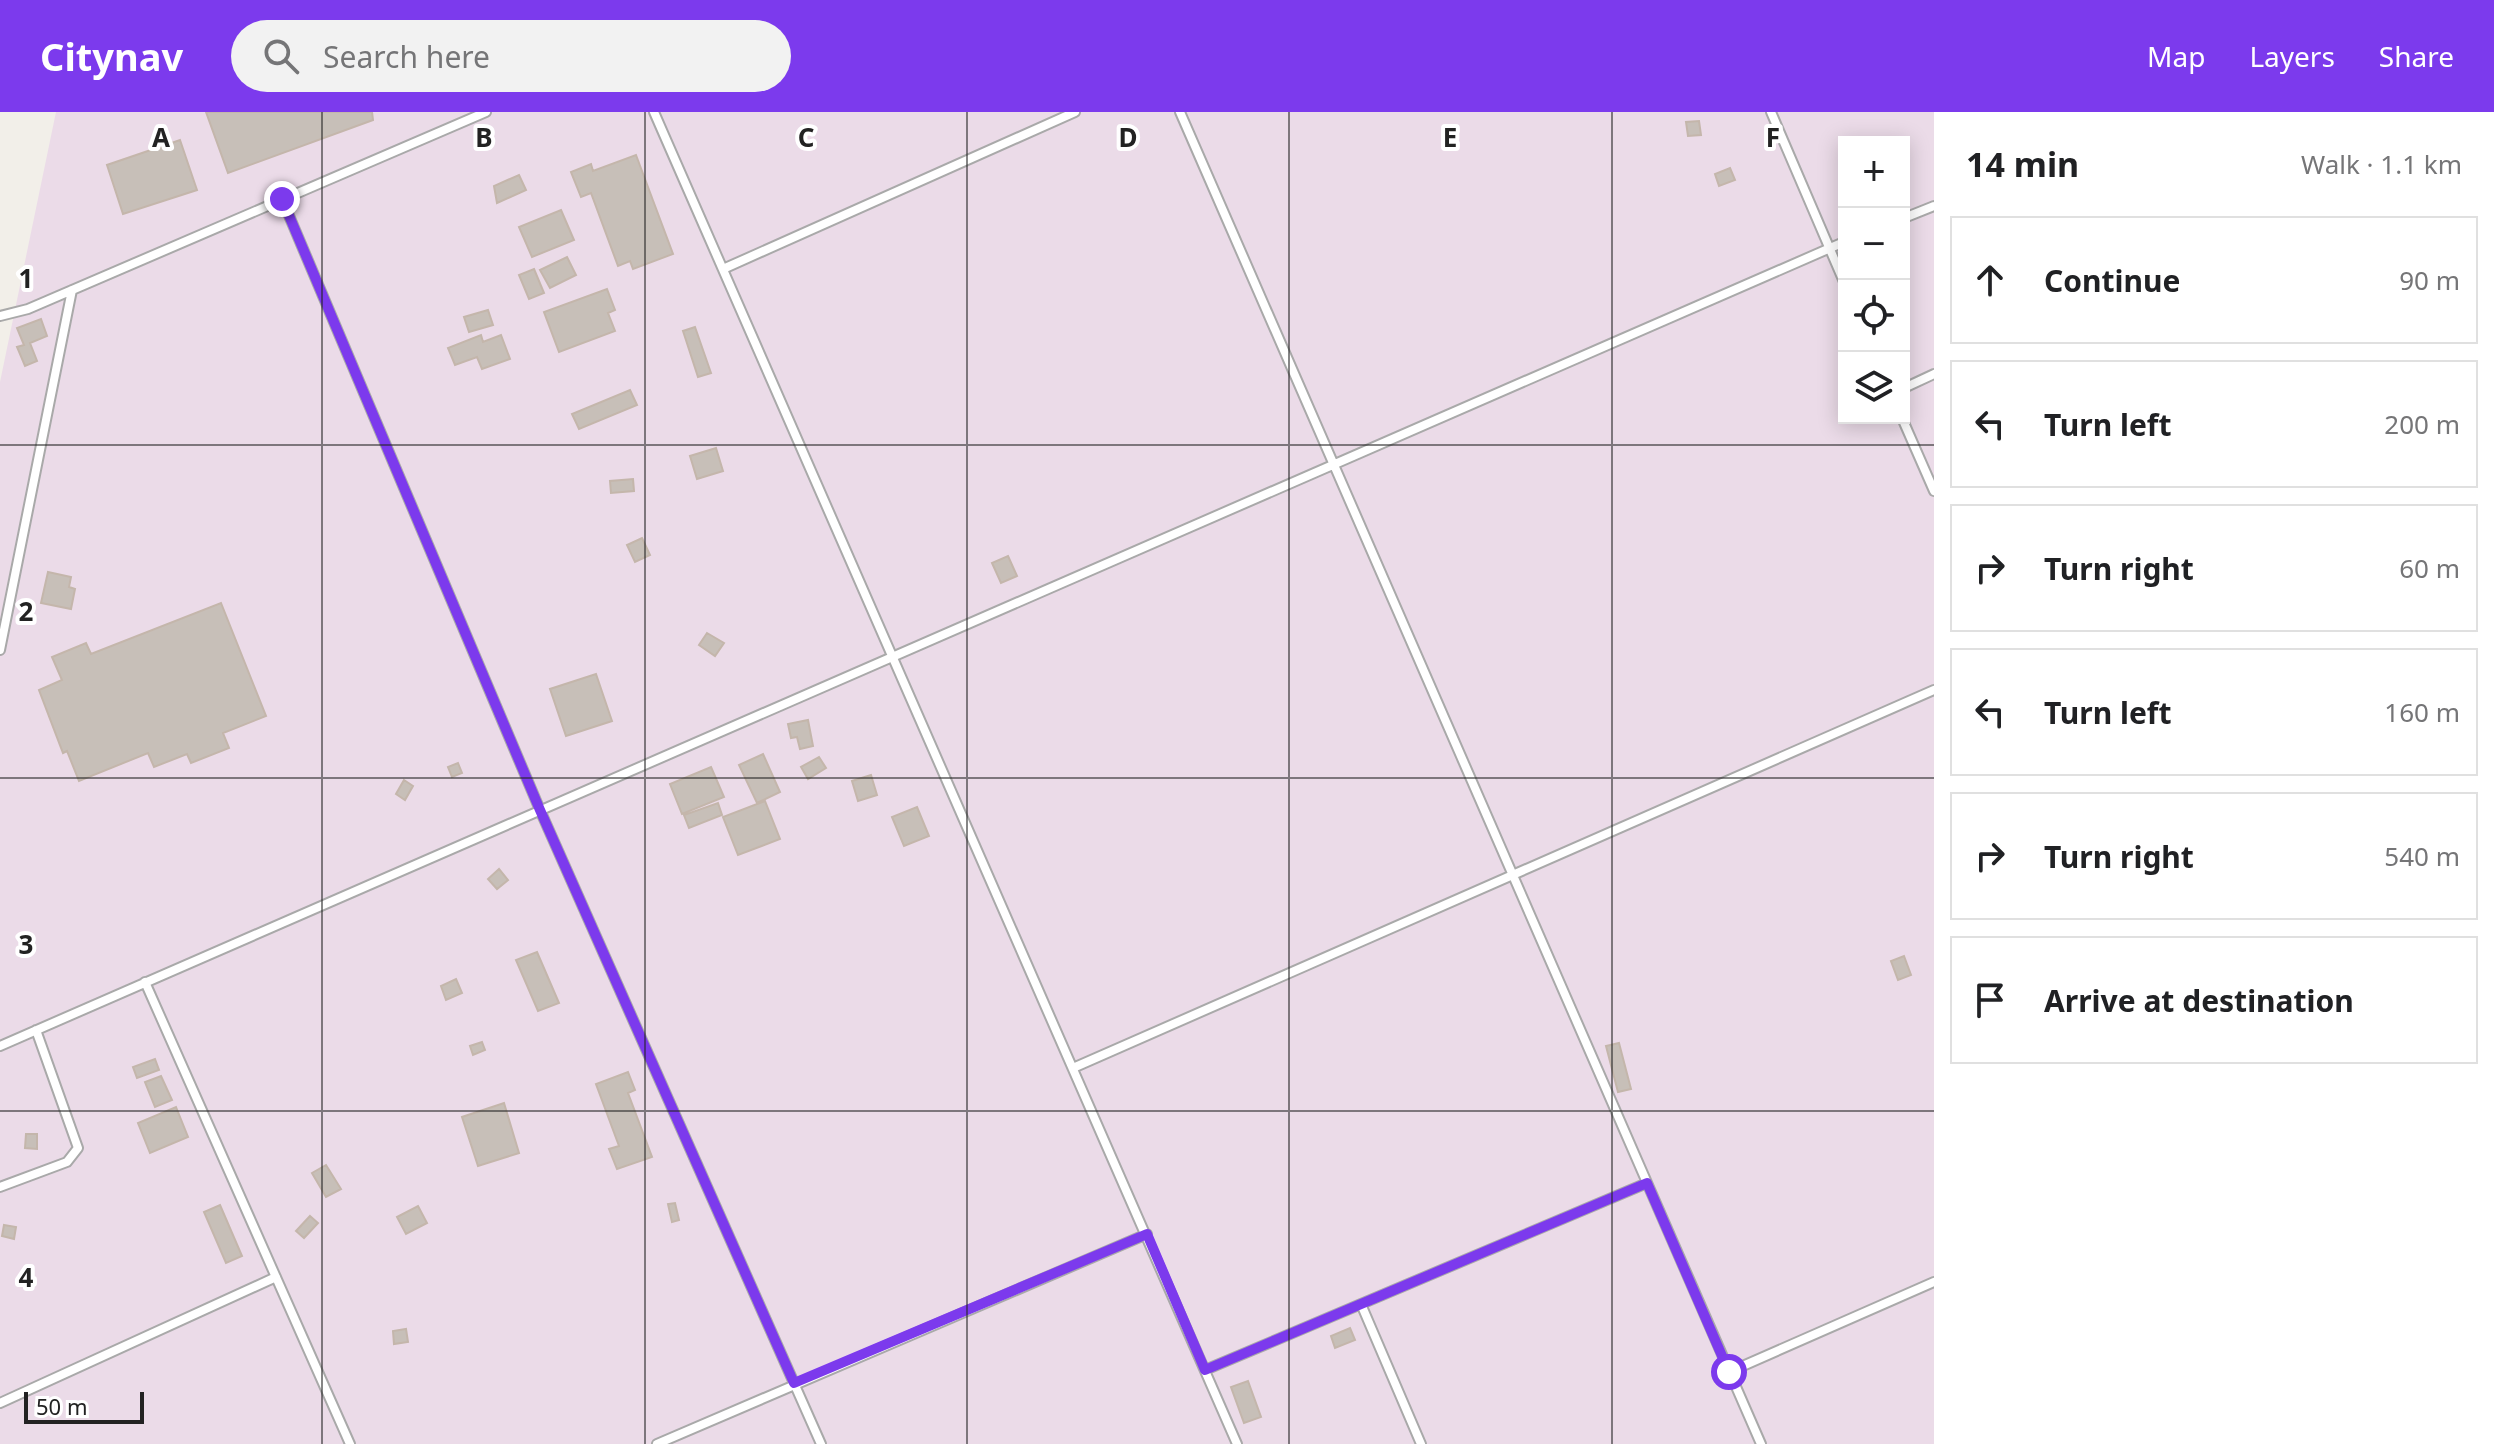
<!DOCTYPE html>
<meta charset="utf-8">
<style>
body{margin:0;font-family:"Noto Sans",sans-serif;background:#f2f2f2;color:#202124}
.controls{position:absolute;right:24px;top:24px;display:grid;overflow:hidden;border-radius:0px;box-shadow:0 4px 20px #0003}
.controls button{width:72px;height:72px;display:grid;place-items:center;padding:0;border:0;border-bottom:2px solid #e0e0e0;background:#fff;color:#202124;font:40px sans-serif}
.scale{position:absolute;left:24px;bottom:20px;width:120px;box-sizing:border-box;padding-left:8px;border:4px solid #222;border-top:0;font-size:22px;line-height:28px;white-space:nowrap;color:#222;-webkit-text-stroke:6px #fff;paint-order:stroke}
.stop{position:absolute;width:24px;height:24px;margin:-18px;border:6px solid #7c3aed;border-radius:50%;background:#fff}
.stop.end{background:#7c3aed;border-color:#fff;box-shadow:0 2px 8px #0008}
.list{margin:0;padding:0;list-style:none}
h2{display:flex;justify-content:space-between;align-items:center;height:104px;margin:0;padding:0 32px;font-size:34px}
h2 small{font-size:26px;font-weight:400;color:#757577}
.list li{display:grid;grid-template-columns:52px 1fr auto;gap:24px;align-items:center;box-sizing:border-box;height:128px;margin:0 16px 16px;padding:0 16px;border:2px solid #e0e0e0;border-radius:0px}
.list b{display:block;font-size:30px;white-space:nowrap}
.list em{font-size:26px;font-style:normal;color:#757577}
.icon{flex:none;width:44px;height:44px;fill:none;stroke:currentColor;stroke-width:2;stroke-linecap:round;stroke-linejoin:round}
.map{position:relative;flex:none;width:1934px;height:1332px;overflow:hidden}
header{display:flex;align-items:center;gap:48px;box-sizing:border-box;height:112px;padding:0 40px;background:#7c3aed;color:#fff}
header strong{font-size:38px}
nav{display:flex;gap:44px;margin-inline-start:auto;font-size:28px}
.search{width:560px;height:72px;background:#f2f2f2;display:flex;align-items:center;gap:20px;box-sizing:border-box;padding:0 28px;border-radius:44px;color:#757577;font-size:30px}
main{display:flex}
aside{flex:1;background:#fff}
.map>svg:first-child{display:block}
.industrial{fill:#ebdbe8;fill-rule:evenodd}
.building{fill:#c7bfb8;stroke:#c4b6ab;stroke-width:2}
.lines{fill:none;stroke-linecap:round;stroke-linejoin:round}
.lane-casing{stroke:#a9a9a9;stroke-width:12}
.lane{stroke:#fff;stroke-width:8}
.route{stroke:#7c3aed;stroke-width:10}
.grid{fill:none;stroke:#222;stroke-width:2;stroke-opacity:0.55}
.grid-label{font-size:26px;text-anchor:middle;font-weight:bold;fill:#222;stroke:#fff;stroke-width:8;stroke-linejoin:round;paint-order:stroke}
</style>
<header>
<strong>Citynav</strong>
<div class="search"><svg class="icon" aria-label="search" viewBox="0 0 24 24"><circle cx="10" cy="10" r="6"/><path d="M15 15l6 6"/></svg>Search here</div>
<nav><a>Map</a><a>Layers</a><a>Share</a></nav>
</header>
<main>
<div class="map">
<svg width="1934" height="1332" viewBox="0 0 1934 1332">
<rect width="100%" height="100%" fill="#f2efe9"/>
<path class="industrial" d="M 56,0 L 1934,0 L 1934,1332 L 0,1332 L 0,270 ZM 1844,30 L 1904,30 L 1904,306 L 1844,306 Z"/>
<path class="building" d="M 206,0 L 372,0 L 373,8 L 228,61 Z
M 1699,9 L 1701,23 L 1688,24 L 1686,10 Z
M 180,28 L 197,78 L 123,102 L 107,53 Z
M 636,43 L 673,142 L 633,157 L 630,149 L 618,154 L 591,81 L 581,85 L 571,60 L 591,52 L 593,59 Z
M 1730,56 L 1735,68 L 1719,74 L 1715,62 Z
M 519,63 L 526,78 L 497,91 L 494,74 Z
M 561,98 L 574,128 L 532,145 L 519,115 Z
M 567,145 L 576,163 L 550,176 L 540,158 Z
M 534,157 L 544,181 L 529,187 L 519,163 Z
M 607,177 L 615,198 L 608,201 L 615,219 L 559,240 L 544,200 Z
M 488,198 L 493,213 L 469,220 L 464,205 Z
M 41,207 L 47,224 L 30,231 L 37,249 L 25,254 L 17,235 L 24,233 L 17,216 Z
M 695,215 L 711,261 L 698,265 L 683,219 Z
M 481,223 L 483,230 L 501,223 L 510,247 L 482,257 L 477,245 L 455,253 L 448,236 Z
M 630,278 L 637,293 L 579,317 L 572,302 Z
M 716,336 L 723,359 L 697,367 L 690,344 Z
M 633,367 L 634,379 L 611,381 L 610,369 Z
M 642,426 L 650,443 L 635,450 L 627,433 Z
M 1008,444 L 1017,464 L 1001,471 L 992,451 Z
M 48,460 L 71,465 L 69,475 L 75,477 L 71,497 L 41,491 Z
M 221,491 L 266,604 L 223,621 L 229,636 L 191,651 L 187,642 L 154,655 L 148,641 L 79,669 L 67,639 L 63,641 L 39,578 L 62,568 L 52,545 L 86,531 L 91,542 Z
M 707,521 L 724,531 L 715,544 L 699,533 Z
M 596,562 L 612,609 L 566,624 L 550,577 Z
M 808,608 L 813,634 L 800,637 L 797,625 L 791,626 L 788,612 Z
M 763,642 L 780,680 L 757,691 L 739,653 Z
M 819,645 L 826,656 L 808,667 L 801,655 Z
M 458,651 L 462,661 L 452,665 L 448,655 Z
M 711,655 L 724,685 L 682,702 L 670,672 Z
M 871,663 L 877,683 L 858,689 L 852,669 Z
M 404,668 L 413,674 L 405,688 L 396,682 Z
M 765,689 L 780,727 L 738,743 L 723,705 Z
M 718,691 L 722,703 L 689,716 L 684,703 Z
M 917,695 L 929,724 L 904,734 L 892,705 Z
M 499,757 L 508,768 L 497,777 L 488,767 Z
M 537,840 L 559,891 L 538,899 L 516,848 Z
M 1904,844 L 1911,863 L 1898,868 L 1891,849 Z
M 456,867 L 462,881 L 446,888 L 441,874 Z
M 482,930 L 485,938 L 473,943 L 470,934 Z
M 1619,931 L 1631,977 L 1618,980 L 1606,934 Z
M 155,947 L 159,958 L 137,966 L 133,955 Z
M 628,960 L 635,978 L 628,981 L 652,1045 L 617,1057 L 609,1037 L 619,1034 L 596,972 Z
M 161,964 L 172,988 L 155,995 L 145,970 Z
M 504,991 L 519,1041 L 478,1054 L 462,1005 Z
M 176,995 L 188,1025 L 150,1041 L 138,1011 Z
M 26,1022 L 37,1022 L 37,1037 L 25,1036 Z
M 326,1053 L 341,1077 L 326,1085 L 312,1061 Z
M 675,1091 L 679,1108 L 672,1110 L 668,1092 Z
M 220,1093 L 242,1144 L 226,1151 L 204,1100 Z
M 418,1094 L 427,1111 L 406,1122 L 397,1105 Z
M 310,1104 L 318,1111 L 304,1126 L 296,1119 Z
M 4,1113 L 16,1115 L 14,1127 L 2,1124 Z
M 1350,1216 L 1355,1228 L 1335,1236 L 1331,1224 Z
M 406,1217 L 408,1230 L 394,1232 L 393,1219 Z
M 1248,1269 L 1261,1305 L 1244,1311 L 1231,1275 Z"/>
<g class="lines">
<defs>
<path id="lane" d="M 654,0 L 1237,1332
M 1180,0 L 1761,1332
M 1771,0 L 1844,170
M 282,87 L 540,698 L 821,1332
M 1904,106 L 1934,94
M 723,157 L 1075,0
M 0,204 L 28,197 L 486,0
M 1904,276 L 1934,262
M 1902,306 L 1934,379
M 0,538 L 72,178
M 145,870 L 350,1332
M 0,934 L 1844,130
M 1073,956 L 1934,578
M 0,1075 L 67,1050 L 78,1036 L 36,918
M 1361,1192 L 1421,1332
M 1205,1258 L 1647,1071
M 1729,1260 L 1934,1170
M 0,1291 L 276,1165
M 657,1332 L 1147,1122"/>
</defs>
<use href="#lane" class="lane-casing"/>
<use href="#lane" class="lane"/>
</g>
<g class="lines">
<path class="route" d="M 282,87 L 540,698 L 794,1271 L 1147,1122 L 1205,1258 L 1647,1071 L 1729,1260"/>
</g>
<path class="grid" d="M 322,0 L 322,1332M 645,0 L 645,1332M 967,0 L 967,1332M 1289,0 L 1289,1332M 1612,0 L 1612,1332M 0,333 L 1934,333M 0,666 L 1934,666M 0,999 L 1934,999"/>
<g class="grid-label">
<text x="161" y="35">A</text>
<text x="484" y="35">B</text>
<text x="806" y="35">C</text>
<text x="1128" y="35">D</text>
<text x="1450" y="35">E</text>
<text x="1773" y="35">F</text>
<text x="26" y="176">1</text>
<text x="26" y="509">2</text>
<text x="26" y="842">3</text>
<text x="26" y="1175">4</text>
</g>
</svg>
<div class="controls">
<button>+</button>
<button>−</button>
<button><svg class="icon" aria-label="locate" viewBox="0 0 24 24"><circle cx="12" cy="12" r="6"/><path d="M12 2v4M12 18v4M2 12h4M18 12h4"/></svg></button>
<button><svg class="icon" aria-label="layers" viewBox="0 0 24 24"><path d="M12 4l9 5-9 5-9-5zM3 14l9 5 9-5"/></svg></button>
</div>
<div class="scale">50 m</div>
<div class="stop" style="left:1729px;top:1260px"></div>
<div class="stop end" style="left:282px;top:87px"></div>
</div>
<aside>
<h2>14 min<small>Walk · 1.1 km</small></h2>
<ul class="list">
<li><svg class="icon" aria-label="ahead" viewBox="0 0 24 24"><path d="M12 20V5M6 11l6-6 6 6"/></svg><div><b>Continue</b></div><em>90 m</em></li>
<li><svg class="icon" aria-label="left" viewBox="0 0 24 24"><path d="M17 20v-9H6M10 6l-5 5 5 5"/></svg><div><b>Turn left</b></div><em>200 m</em></li>
<li><svg class="icon" aria-label="right" viewBox="0 0 24 24"><path d="M7 20v-9h11M14 6l5 5-5 5"/></svg><div><b>Turn right</b></div><em>60 m</em></li>
<li><svg class="icon" aria-label="left" viewBox="0 0 24 24"><path d="M17 20v-9H6M10 6l-5 5 5 5"/></svg><div><b>Turn left</b></div><em>160 m</em></li>
<li><svg class="icon" aria-label="right" viewBox="0 0 24 24"><path d="M7 20v-9h11M14 6l5 5-5 5"/></svg><div><b>Turn right</b></div><em>540 m</em></li>
<li><svg class="icon" aria-label="arrive" viewBox="0 0 24 24"><path d="M6 21V4h12l-3 4 3 4H6"/></svg><div><b>Arrive at destination</b></div></li>
</ul>
</aside>
</main>
